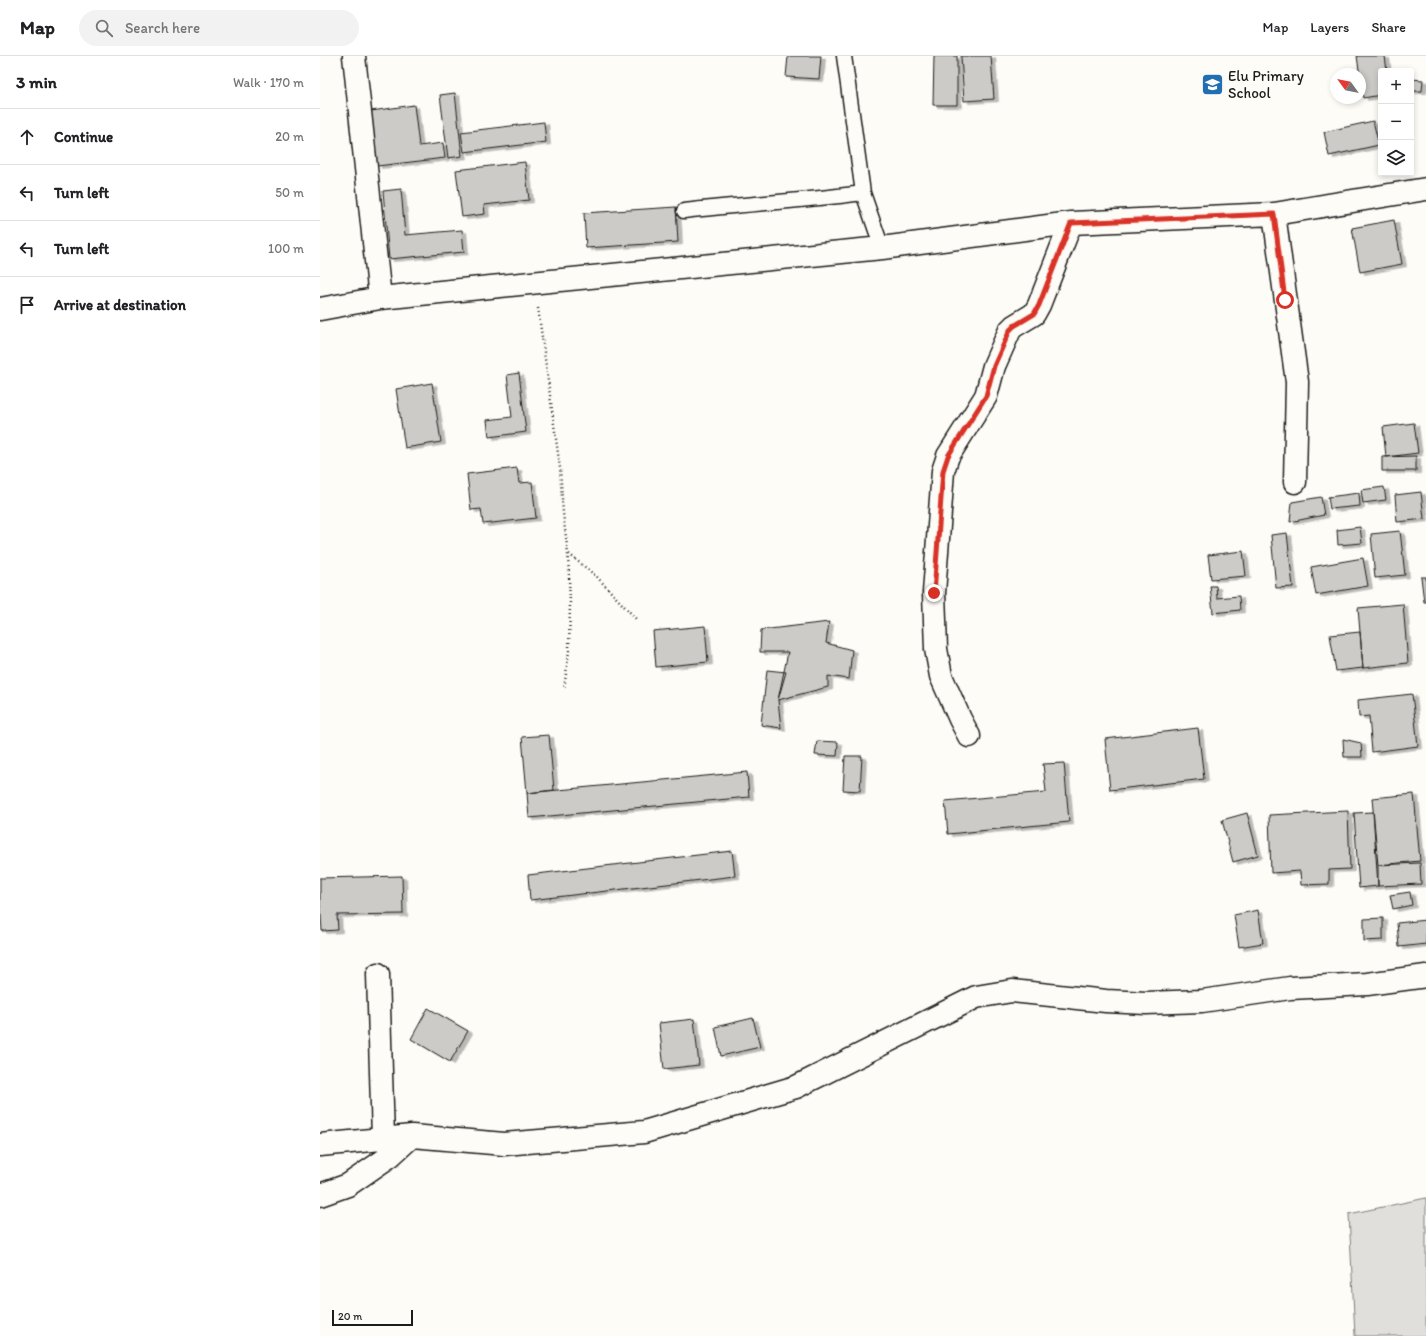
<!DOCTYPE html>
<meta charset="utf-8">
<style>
body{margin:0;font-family:Itim,sans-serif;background:#f2f2f2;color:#202124}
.controls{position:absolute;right:12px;top:12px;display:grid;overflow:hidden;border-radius:4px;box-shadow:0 2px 6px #0003}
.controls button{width:36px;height:36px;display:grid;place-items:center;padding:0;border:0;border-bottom:1px solid #e0e0e0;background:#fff;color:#202124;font:20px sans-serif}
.compass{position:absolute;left:1010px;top:12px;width:36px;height:36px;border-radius:50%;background:#fff;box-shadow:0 2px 6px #0003;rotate:303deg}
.scale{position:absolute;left:12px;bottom:10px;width:81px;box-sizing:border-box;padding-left:4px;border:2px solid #1c1c1c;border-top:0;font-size:11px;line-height:14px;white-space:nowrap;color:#1c1c1c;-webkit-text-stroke:3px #fdfcf7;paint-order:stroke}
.stop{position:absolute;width:12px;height:12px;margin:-9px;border:3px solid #d93025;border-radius:50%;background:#fff}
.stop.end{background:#d93025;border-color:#fff;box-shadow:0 1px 4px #0008}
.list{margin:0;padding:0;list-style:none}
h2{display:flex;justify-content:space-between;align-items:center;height:52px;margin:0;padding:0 16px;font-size:17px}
h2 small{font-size:13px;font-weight:400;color:#757577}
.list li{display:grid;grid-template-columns:26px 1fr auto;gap:12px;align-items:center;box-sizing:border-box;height:56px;padding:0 16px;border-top:1px solid #e0e0e0}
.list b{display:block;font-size:15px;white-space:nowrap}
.list em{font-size:13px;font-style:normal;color:#757577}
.icon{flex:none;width:22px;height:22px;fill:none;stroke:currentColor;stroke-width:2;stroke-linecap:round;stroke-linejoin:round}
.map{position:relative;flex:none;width:1106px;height:1280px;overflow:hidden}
header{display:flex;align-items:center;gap:24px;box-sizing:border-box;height:56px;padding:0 20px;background:#fff;border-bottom:1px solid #e0e0e0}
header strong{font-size:19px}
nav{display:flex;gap:22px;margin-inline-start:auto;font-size:14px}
.search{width:280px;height:36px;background:#f2f2f2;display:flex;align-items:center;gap:10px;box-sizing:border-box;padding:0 14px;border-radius:22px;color:#757577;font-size:15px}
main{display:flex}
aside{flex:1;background:#fff}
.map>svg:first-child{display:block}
.green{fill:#e0dfdb;stroke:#7e7e7c}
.building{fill:#cccbc8;stroke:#1c1c1c;filter:url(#shadow)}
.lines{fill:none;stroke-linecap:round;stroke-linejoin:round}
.service-casing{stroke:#1c1c1c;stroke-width:17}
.minor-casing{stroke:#1c1c1c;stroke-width:25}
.path{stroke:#1c1c1c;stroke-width:2.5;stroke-dasharray:1 3;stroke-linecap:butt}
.service{stroke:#fdfcf7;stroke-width:14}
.minor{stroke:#fdfcf7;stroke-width:22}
.route{stroke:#d93025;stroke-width:5}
.labels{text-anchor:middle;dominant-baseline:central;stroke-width:3.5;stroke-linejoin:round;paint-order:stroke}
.poi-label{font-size:15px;fill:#1c1c1c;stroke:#fdfcf7;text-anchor:start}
</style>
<header>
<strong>Map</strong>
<div class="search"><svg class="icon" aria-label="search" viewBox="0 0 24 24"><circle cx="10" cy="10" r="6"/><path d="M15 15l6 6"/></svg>Search here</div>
<nav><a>Map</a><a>Layers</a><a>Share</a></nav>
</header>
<main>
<aside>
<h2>3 min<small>Walk · 170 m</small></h2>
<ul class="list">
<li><svg class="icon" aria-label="ahead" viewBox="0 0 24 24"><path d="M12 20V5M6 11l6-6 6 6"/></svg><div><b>Continue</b></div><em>20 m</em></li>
<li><svg class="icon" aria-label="left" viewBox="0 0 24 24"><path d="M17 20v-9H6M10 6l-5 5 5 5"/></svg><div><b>Turn left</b></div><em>50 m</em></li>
<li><svg class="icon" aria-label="left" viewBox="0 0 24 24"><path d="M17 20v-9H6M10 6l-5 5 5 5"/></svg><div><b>Turn left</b></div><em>100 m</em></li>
<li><svg class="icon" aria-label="arrive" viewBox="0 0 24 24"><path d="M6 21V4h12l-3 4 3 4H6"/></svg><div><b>Arrive at destination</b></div></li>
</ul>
</aside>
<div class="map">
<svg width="1106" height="1280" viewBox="0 0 1106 1280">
<defs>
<filter id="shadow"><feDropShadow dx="4.5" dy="2.5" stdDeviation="0" flood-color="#0004"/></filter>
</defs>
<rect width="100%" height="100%" fill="#fdfcf7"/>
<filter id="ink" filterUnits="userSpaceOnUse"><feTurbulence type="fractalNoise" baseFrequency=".025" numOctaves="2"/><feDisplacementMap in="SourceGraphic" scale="8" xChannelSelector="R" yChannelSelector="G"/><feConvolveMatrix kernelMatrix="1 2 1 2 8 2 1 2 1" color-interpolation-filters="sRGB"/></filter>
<g filter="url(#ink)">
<path class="green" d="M 1106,1142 L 1106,1280 L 1035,1280 L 1029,1158 Z"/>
<path class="building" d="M 468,0 L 501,0 L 499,23 L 466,21 Z
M 614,0 L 637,0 L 637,49 L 613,49 Z
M 641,0 L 671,0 L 674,43 L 644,45 Z
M 1037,0 L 1065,0 L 1067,15 L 1061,15 L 1061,39 L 1043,42 Z
M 1091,23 L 1103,24 L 1102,35 L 1091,35 Z
M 135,37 L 142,100 L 128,102 L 120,39 Z
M 94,49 L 99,90 L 123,87 L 125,102 L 57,110 L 51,55 Z
M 1053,65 L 1059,89 L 1009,100 L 1004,76 Z
M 224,66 L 226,86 L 144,96 L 141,76 Z
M 205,106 L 209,144 L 164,149 L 165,158 L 142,161 L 136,114 Z
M 81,133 L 85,179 L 142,174 L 144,196 L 69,203 L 63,135 Z
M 356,151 L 358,186 L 266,192 L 264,157 Z
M 1074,164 L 1082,208 L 1040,216 L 1032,172 Z
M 199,317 L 206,376 L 169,381 L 167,364 L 192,361 L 187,319 Z
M 112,327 L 121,386 L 85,392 L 76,333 Z
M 1094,367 L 1098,397 L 1066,401 L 1063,371 Z
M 1096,400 L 1096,415 L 1062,415 L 1062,401 Z
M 197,412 L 199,427 L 212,426 L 216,462 L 163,468 L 161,453 L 151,454 L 147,418 Z
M 1064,431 L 1066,444 L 1043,447 L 1041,434 Z
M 1101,436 L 1104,463 L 1077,466 L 1075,439 Z
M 1039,437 L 1040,450 L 1010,453 L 1008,441 Z
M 1001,441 L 1004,459 L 970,466 L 972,446 Z
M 1040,471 L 1042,487 L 1018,489 L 1017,474 Z
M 1080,475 L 1085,519 L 1055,522 L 1051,478 Z
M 967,477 L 973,531 L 956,532 L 951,479 Z
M 923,495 L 926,520 L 891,523 L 888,499 Z
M 1043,502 L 1048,530 L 996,539 L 991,511 Z
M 1101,521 L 1106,521 L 1106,546 L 1104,546 Z
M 890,530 L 896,530 L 897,542 L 919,540 L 920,554 L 893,557 Z
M 1083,548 L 1088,607 L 1043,612 L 1038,552 Z
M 509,566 L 506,587 L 532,594 L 529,623 L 508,620 L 508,631 L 458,644 L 468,596 L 440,596 L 441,574 Z
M 385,570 L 388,606 L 336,611 L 333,575 Z
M 1040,576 L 1043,612 L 1016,615 L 1010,579 Z
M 447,614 L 466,616 L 458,644 L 461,672 L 441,669 Z
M 1092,638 L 1098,690 L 1052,696 L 1049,660 L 1039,661 L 1038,644 Z
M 878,672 L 884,723 L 790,734 L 785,683 Z
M 229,679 L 234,734 L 207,737 L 202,681 Z
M 1023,683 L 1041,687 L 1042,701 L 1024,701 Z
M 497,685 L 518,686 L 517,700 L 495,699 Z
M 525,700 L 542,700 L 540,735 L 523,734 Z
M 744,707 L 749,766 L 628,778 L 625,745 L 726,736 L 723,708 Z
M 427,716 L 429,741 L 209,762 L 207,737 Z
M 1094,738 L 1100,805 L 1058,809 L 1052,742 Z
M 1028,755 L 1030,813 L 1009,814 L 1009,828 L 981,829 L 980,815 L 951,817 L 949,759 Z
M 1053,756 L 1058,830 L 1039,832 L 1034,757 Z
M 927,757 L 938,799 L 913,806 L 902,764 Z
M 412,795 L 415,820 L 210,844 L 208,819 Z
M 1100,807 L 1101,828 L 1058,830 L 1058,809 Z
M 82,820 L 83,858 L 17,859 L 18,874 L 2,875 L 1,859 L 0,859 L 0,822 Z
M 1090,836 L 1092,849 L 1073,853 L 1070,839 Z
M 938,854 L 943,887 L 919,891 L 914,859 Z
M 1063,862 L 1063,884 L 1044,885 L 1044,863 Z
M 1106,864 L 1106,888 L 1079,891 L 1077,867 Z
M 108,952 L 148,975 L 130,1006 L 91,983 Z
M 433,962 L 440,991 L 401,1000 L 395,971 Z
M 374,963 L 379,1009 L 344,1013 L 339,967 Z"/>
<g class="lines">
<defs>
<path id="service" d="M 524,0 L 543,137 L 562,192
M 364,155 C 424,148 484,145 543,137"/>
<path id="minor" d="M 34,0 L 60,242
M 954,158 L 977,326 L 975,426
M 0,253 L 60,242 L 562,192 L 751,167 L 954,158 L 1106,133
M 649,680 L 640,663 L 621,620 L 616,593 L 614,537 L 623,415 L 628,400 L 666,340 L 674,310 L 690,274 L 694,270 L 714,258 L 719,249 L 751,167
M 58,918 L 63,1082
M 0,1089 L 92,1080 L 184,1088 L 324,1076 L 476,1031 L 656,941 L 692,935 L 786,945 L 826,947 L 882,945 L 970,932 L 1047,928 L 1106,920
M 0,1139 L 28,1129 L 70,1100 L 92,1080"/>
</defs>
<use href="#service" class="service-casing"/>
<use href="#minor" class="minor-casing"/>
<path class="path" d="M 218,252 L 240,412 L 243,457 L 248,498 L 250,547 L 249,595 L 244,633
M 249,498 L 277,521 L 317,564"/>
<use href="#service" class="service"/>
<use href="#minor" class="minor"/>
</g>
</g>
<g class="lines" filter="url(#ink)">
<path class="route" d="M 614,537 L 623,415 L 628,400 L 666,340 L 674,310 L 690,274 L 694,270 L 714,258 L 719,249 L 751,167 L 954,158 L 965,244"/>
</g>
<defs>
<symbol id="school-square" viewBox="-11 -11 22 22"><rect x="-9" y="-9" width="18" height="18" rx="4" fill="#1f6fb2" stroke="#fdfcf7"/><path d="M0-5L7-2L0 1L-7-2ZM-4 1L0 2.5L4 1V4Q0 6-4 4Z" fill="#fff"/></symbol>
</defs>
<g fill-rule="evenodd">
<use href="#school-square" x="880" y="16" width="25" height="25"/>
</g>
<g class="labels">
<g class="poi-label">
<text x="908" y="20">Elu Primary<tspan x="908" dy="17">School</tspan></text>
</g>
</g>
</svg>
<div class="controls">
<button>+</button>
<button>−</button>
<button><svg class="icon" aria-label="layers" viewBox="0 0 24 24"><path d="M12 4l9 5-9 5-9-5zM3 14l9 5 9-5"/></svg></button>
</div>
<svg class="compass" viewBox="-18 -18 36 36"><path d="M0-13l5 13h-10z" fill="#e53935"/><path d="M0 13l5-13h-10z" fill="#757577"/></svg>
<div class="scale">20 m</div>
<div class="stop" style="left:965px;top:244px"></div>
<div class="stop end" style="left:614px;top:537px"></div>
</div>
</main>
